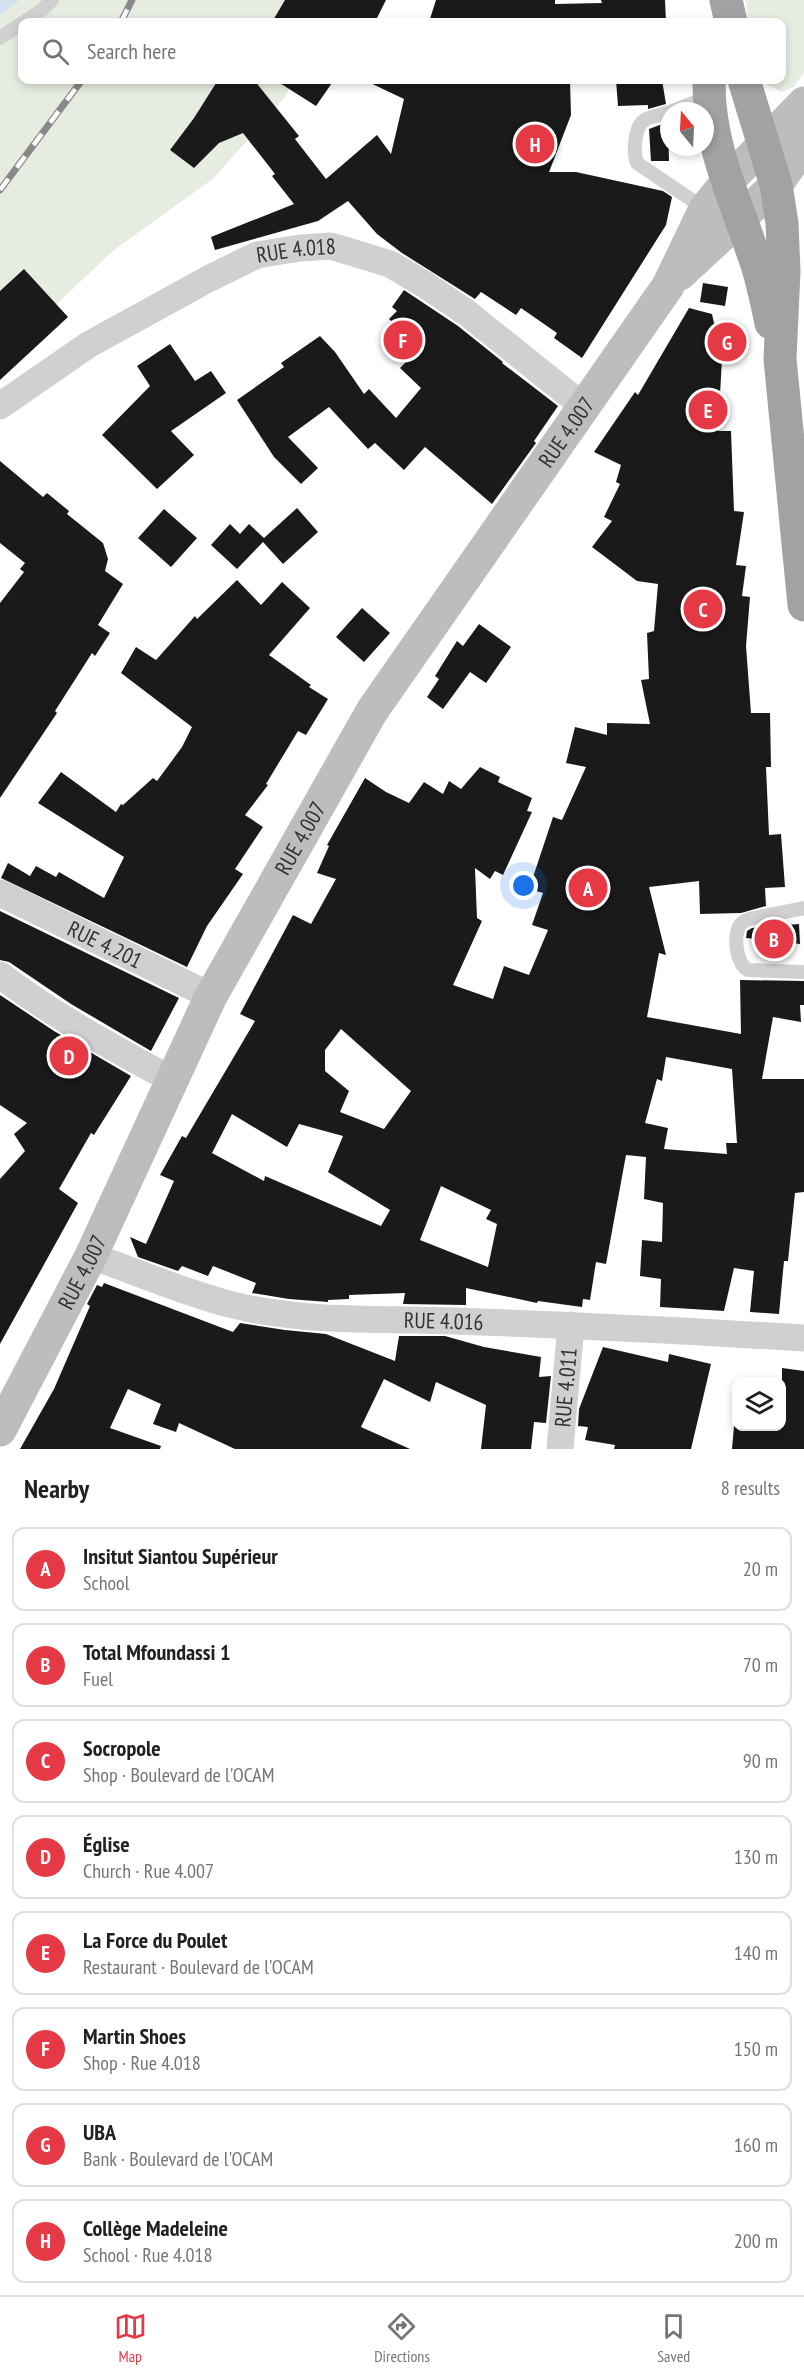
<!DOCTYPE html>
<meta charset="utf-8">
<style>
body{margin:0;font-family:"PT Sans Narrow",sans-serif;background:#f6f6f6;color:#202124}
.controls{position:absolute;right:18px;bottom:18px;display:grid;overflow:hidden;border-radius:12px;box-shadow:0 3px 9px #0003}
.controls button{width:54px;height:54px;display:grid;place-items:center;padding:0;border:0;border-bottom:2px solid #e0e0e0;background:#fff;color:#202124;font:30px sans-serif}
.compass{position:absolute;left:660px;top:102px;width:54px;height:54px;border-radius:50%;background:#fff;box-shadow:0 3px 9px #0003;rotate:342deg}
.you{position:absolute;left:524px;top:886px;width:21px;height:21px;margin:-15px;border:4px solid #fff;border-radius:50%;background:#1a73e8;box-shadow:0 0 0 9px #1a73e833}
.badge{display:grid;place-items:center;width:39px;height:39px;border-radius:50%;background:#e63946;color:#fff;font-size:20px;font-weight:700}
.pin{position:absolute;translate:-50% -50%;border:3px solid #fff;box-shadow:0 2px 6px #0006}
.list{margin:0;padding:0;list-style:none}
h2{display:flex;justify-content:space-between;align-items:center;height:78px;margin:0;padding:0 24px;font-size:26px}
h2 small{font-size:20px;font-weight:400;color:#757577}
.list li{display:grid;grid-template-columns:39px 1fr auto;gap:18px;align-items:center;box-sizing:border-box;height:84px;margin:0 12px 12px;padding:0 12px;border:2px solid #e0e0e0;border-radius:12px}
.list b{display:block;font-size:22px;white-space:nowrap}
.list p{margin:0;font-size:20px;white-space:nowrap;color:#757577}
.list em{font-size:20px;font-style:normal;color:#757577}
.icon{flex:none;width:33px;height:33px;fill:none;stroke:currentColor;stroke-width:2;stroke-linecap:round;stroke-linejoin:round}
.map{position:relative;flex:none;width:804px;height:1449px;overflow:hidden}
.search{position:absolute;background:#fff;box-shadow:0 3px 9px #0003;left:18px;right:18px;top:18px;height:66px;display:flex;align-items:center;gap:15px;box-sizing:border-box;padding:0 21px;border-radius:12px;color:#757577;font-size:22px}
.sheet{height:846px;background:#fff}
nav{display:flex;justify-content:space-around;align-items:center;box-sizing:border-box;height:84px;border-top:2px solid #e0e0e0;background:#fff;font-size:16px;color:#757577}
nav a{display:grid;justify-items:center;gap:3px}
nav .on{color:#e63946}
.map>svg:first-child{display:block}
.green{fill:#e6ecdf}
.water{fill:#cfe2ee}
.building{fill:#1a1a1a;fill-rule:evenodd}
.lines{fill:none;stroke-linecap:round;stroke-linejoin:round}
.service{stroke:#d0d0d0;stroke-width:14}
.minor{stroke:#d0d0d0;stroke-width:27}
.secondary{stroke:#bdbdbd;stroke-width:33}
.trunk{stroke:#a2a2a2;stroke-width:33}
.rail-casing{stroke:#888;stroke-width:7}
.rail{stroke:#fff;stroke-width:4.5;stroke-dasharray:14;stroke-linecap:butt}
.labels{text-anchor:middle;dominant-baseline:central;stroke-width:6;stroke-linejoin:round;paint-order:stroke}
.street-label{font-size:22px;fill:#333;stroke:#fff}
</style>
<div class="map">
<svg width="804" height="1449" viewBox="0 0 804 1449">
<rect width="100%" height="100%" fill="#fff"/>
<path class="green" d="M 20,0 L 332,0 L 321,22 L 22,22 L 22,80 L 293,80 L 285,97 L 214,178 L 114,250 L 17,341 L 0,367 L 0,15 Z
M 746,0 L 804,0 L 804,72 L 794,87 L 781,92 L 764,83 L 761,80 L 782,80 L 782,22 L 747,22 Z"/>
<path class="water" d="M 0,0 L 20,0 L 0,15 Z"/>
<path class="building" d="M 285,0 L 386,0 L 375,22 L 272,22 Z
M 436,0 L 555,0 L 555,4 L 602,3 L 601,0 L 665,0 L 666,22 L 429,22 Z
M 218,80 L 254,80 L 299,136 L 295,139 L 326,179 L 377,135 L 391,154 L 404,99 L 364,80 L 570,80 L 571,115 L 549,172 L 576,172 L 663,191 L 672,197 L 666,225 L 582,358 L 554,338 L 557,333 L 521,308 L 516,315 L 481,292 L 475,299 L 402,253 L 377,234 L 348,201 L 318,221 L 215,250 L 211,237 L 294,204 L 272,176 L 275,174 L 243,133 L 219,143 L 194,168 L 170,150 L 194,118 Z
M 275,80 L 334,80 L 316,106 Z
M 616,80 L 662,80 L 666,104 L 648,109 L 648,105 L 618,106 Z
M 668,122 L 669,161 L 651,161 L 649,129 Z
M 24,269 L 68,317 L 0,380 L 0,291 Z
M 703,283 L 728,287 L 725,306 L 700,302 Z
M 404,290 L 458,326 L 503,362 L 502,363 L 558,406 L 534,441 L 536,443 L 492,504 L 425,447 L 404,470 L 375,443 L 368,449 L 329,407 L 288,437 L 318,468 L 301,484 L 274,457 L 237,400 L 284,367 L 281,363 L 320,336 L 335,352 L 364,394 L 369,389 L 396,418 L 421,388 L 400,368 L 419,349 L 389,319 L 397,311 L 392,307 Z
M 689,308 L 712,314 L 722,359 L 718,431 L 731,431 L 734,511 L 744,512 L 736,565 L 746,566 L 742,596 L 750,597 L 746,646 L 751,713 L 770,713 L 771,767 L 766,767 L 769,835 L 781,834 L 785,887 L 765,888 L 766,906 L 741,913 L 700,914 L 699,881 L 649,887 L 666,955 L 659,953 L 647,1017 L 741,1034 L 740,980 L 804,981 L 804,1005 L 800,1005 L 801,1022 L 773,1017 L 762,1079 L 804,1079 L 804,1192 L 795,1193 L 788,1261 L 784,1261 L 779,1314 L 750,1312 L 754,1271 L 734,1268 L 724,1311 L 660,1307 L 661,1279 L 640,1276 L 642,1240 L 662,1242 L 663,1203 L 644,1199 L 646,1157 L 626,1155 L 606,1264 L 596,1262 L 590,1300 L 583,1299 L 582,1307 L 538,1301 L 537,1303 L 466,1288 L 466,1305 L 403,1304 L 405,1293 L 349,1295 L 349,1299 L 328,1300 L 328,1302 L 289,1299 L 252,1293 L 256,1283 L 213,1266 L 208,1276 L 182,1266 L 178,1271 L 138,1257 L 130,1237 L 146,1244 L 174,1181 L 160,1175 L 182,1136 L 186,1138 L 255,1021 L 240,1014 L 293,915 L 311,924 L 336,879 L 317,873 L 329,846 L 327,845 L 365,778 L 386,792 L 409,803 L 424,782 L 443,794 L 449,781 L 461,789 L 480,767 L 500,777 L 498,782 L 532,798 L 527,811 L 532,812 L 503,875 L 495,871 L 490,879 L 475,868 L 477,918 L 482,921 L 453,985 L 493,999 L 504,966 L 529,975 L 548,930 L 532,925 L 543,893 L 529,889 L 553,817 L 562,820 L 586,767 L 566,763 L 575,727 L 607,735 L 607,723 L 650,724 L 641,680 L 649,679 L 647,633 L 654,631 L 658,584 L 637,581 L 592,547 L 612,521 L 604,517 L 620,484 L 616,482 L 621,465 L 594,452 L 635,392 L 638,395 ZM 341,1029 L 411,1091 L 384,1129 L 340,1112 L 349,1091 L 325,1071 L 325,1050 ZM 666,1057 L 732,1069 L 737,1143 L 726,1143 L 727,1154 L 664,1149 L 668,1128 L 645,1123 L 657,1079 L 662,1081 ZM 232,1114 L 287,1147 L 299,1124 L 343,1136 L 328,1172 L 390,1210 L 381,1226 L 265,1176 L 264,1181 L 212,1153 ZM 441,1186 L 491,1210 L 486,1219 L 497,1224 L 488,1267 L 420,1240 Z
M 170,344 L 195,381 L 211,371 L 226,393 L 171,431 L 194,455 L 157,489 L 102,435 L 150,386 L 137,366 Z
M 0,461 L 43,497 L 47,493 L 69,511 L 67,514 L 103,543 L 108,559 L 105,571 L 123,584 L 98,625 L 110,633 L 95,656 L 92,653 L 55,711 L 57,713 L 0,798 L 0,603 L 24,572 L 20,569 L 25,563 L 0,543 Z
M 297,508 L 318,532 L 283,564 L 263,542 L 237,569 L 211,545 L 230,524 L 240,534 L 249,524 L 264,538 Z
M 164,509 L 197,538 L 171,567 L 138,538 Z
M 237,580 L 261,605 L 282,582 L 310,608 L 269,655 L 311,685 L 309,687 L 328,699 L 306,735 L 298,731 L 266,784 L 268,785 L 245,815 L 263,827 L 235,869 L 243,874 L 207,926 L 187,967 L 1,878 L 8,863 L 30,876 L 36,866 L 56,877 L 59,872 L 104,898 L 124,857 L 38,803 L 61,772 L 116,812 L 121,804 L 123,805 L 153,778 L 157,781 L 182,747 L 192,727 L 121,673 L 136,647 L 156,660 L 195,616 L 197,619 Z
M 362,608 L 390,633 L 364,662 L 336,637 Z
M 479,624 L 511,647 L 486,683 L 470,672 L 443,709 L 427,697 L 439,679 L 435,676 L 457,641 L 463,646 Z
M 0,911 L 179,998 L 151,1051 L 71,1004 L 9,962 L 0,960 Z
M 799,924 L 800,944 L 746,938 L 747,931 L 752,928 Z
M 0,995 L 54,1031 L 131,1076 L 94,1135 L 91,1133 L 59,1189 L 78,1203 L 0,1344 L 0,1179 L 25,1151 L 14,1134 L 27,1123 L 0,1105 Z
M 104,1283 L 233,1332 L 240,1323 L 285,1330 L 326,1334 L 395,1361 L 399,1336 L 445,1336 L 484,1347 L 541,1357 L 539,1377 L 551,1376 L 546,1423 L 534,1422 L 531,1449 L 481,1449 L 486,1405 L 436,1382 L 430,1402 L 384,1379 L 361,1427 L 410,1449 L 235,1449 L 179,1423 L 176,1432 L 153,1424 L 161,1404 L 128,1389 L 110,1428 L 161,1446 L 160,1449 L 20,1449 L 54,1389 L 90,1306 L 87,1304 L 97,1285 L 102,1287 Z
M 603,1347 L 668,1362 L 669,1354 L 711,1364 L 691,1449 L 614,1449 L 615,1445 L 585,1440 L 588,1427 L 578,1426 L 579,1409 Z
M 782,1368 L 804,1371 L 804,1449 L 732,1449 L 734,1426 L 782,1426 Z"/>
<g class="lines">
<path class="service" d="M 24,22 L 41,11 L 52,0
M 0,38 L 22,23
M 672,111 L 709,97
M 669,112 C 662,115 653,116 646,119 C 634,125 633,153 637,163 L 705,209
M 804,908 L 749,919 C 744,921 739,924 738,929 C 734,941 737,964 748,970 L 804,972"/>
<g class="minor">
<path id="s1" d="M 0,406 L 88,345 L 210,278 L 257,255 L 300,248 L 331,246 L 390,264 L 424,284 L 467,313 L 583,406"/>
<path id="s2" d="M 0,893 L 211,996"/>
<path d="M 0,975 C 54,1016 113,1048 172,1080"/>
<path id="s3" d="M 91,1256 C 138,1272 184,1293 233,1305 C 305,1323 380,1318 454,1321 C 571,1325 687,1331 804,1338"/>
<path id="s4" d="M 560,1449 L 571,1325"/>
</g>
<g class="secondary">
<path d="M 680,274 L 776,185 L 791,164 L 804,140"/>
<path id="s5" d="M 0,1430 L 91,1256 L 211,996 L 372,711 L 668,286 L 705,209 L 726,183 L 804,103"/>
</g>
<path class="trunk" d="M 726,0 L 731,22
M 709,80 C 708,147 737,203 757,265 C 763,284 767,304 771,323
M 744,80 L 776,185 L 782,223 L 784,271 L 780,359 L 804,605"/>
<defs>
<path id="rail" d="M 121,22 L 132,0
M 0,190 L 82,80"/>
</defs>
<use href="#rail" class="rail-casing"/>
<use href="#rail" class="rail"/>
</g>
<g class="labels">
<g class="street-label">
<text stroke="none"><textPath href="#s1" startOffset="338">RUE 4.018</textPath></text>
<text stroke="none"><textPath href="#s5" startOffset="1150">RUE 4.007</textPath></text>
<text stroke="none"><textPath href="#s5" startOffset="664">RUE 4.007</textPath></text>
<text stroke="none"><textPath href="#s2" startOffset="117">RUE 4.201</textPath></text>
<text stroke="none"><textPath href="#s5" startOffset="178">RUE 4.007</textPath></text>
<text stroke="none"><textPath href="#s3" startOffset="362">RUE 4.016</textPath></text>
<text stroke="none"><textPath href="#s4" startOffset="62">RUE 4.011</textPath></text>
</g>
</g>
</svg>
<div class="controls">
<button><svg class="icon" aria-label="layers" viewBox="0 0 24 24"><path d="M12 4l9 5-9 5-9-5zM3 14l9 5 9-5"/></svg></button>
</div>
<svg class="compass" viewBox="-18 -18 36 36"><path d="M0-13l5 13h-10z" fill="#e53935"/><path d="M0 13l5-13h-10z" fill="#757577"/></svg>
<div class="you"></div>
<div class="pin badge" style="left:588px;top:888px">A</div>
<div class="pin badge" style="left:774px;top:939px">B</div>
<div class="pin badge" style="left:703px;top:609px">C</div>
<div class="pin badge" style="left:69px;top:1056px">D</div>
<div class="pin badge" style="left:708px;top:410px">E</div>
<div class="pin badge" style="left:403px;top:340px">F</div>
<div class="pin badge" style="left:727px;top:342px">G</div>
<div class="pin badge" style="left:535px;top:144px">H</div>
<div class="search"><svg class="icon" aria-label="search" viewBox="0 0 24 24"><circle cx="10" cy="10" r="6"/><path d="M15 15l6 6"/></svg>Search here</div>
</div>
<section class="sheet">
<h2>Nearby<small>8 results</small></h2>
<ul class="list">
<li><span class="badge">A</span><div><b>Insitut Siantou Supérieur</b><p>School</p></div><em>20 m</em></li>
<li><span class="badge">B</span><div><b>Total Mfoundassi 1</b><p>Fuel</p></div><em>70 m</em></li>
<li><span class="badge">C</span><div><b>Socropole</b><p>Shop · Boulevard de l'OCAM</p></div><em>90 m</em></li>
<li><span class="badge">D</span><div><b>Église</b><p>Church · Rue 4.007</p></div><em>130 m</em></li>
<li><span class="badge">E</span><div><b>La Force du Poulet</b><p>Restaurant · Boulevard de l'OCAM</p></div><em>140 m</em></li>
<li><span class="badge">F</span><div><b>Martin Shoes</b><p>Shop · Rue 4.018</p></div><em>150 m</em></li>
<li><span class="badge">G</span><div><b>UBA</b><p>Bank · Boulevard de l'OCAM</p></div><em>160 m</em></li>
<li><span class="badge">H</span><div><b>Collège Madeleine</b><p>School · Rue 4.018</p></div><em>200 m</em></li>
</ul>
</section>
<nav>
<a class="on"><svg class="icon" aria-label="map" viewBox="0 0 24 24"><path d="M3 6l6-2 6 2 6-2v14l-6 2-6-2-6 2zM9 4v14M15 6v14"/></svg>Map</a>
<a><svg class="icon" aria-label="directions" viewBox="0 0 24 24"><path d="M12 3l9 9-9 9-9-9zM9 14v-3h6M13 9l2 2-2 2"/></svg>Directions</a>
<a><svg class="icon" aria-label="saved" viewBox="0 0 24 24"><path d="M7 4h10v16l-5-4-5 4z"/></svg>Saved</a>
</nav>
